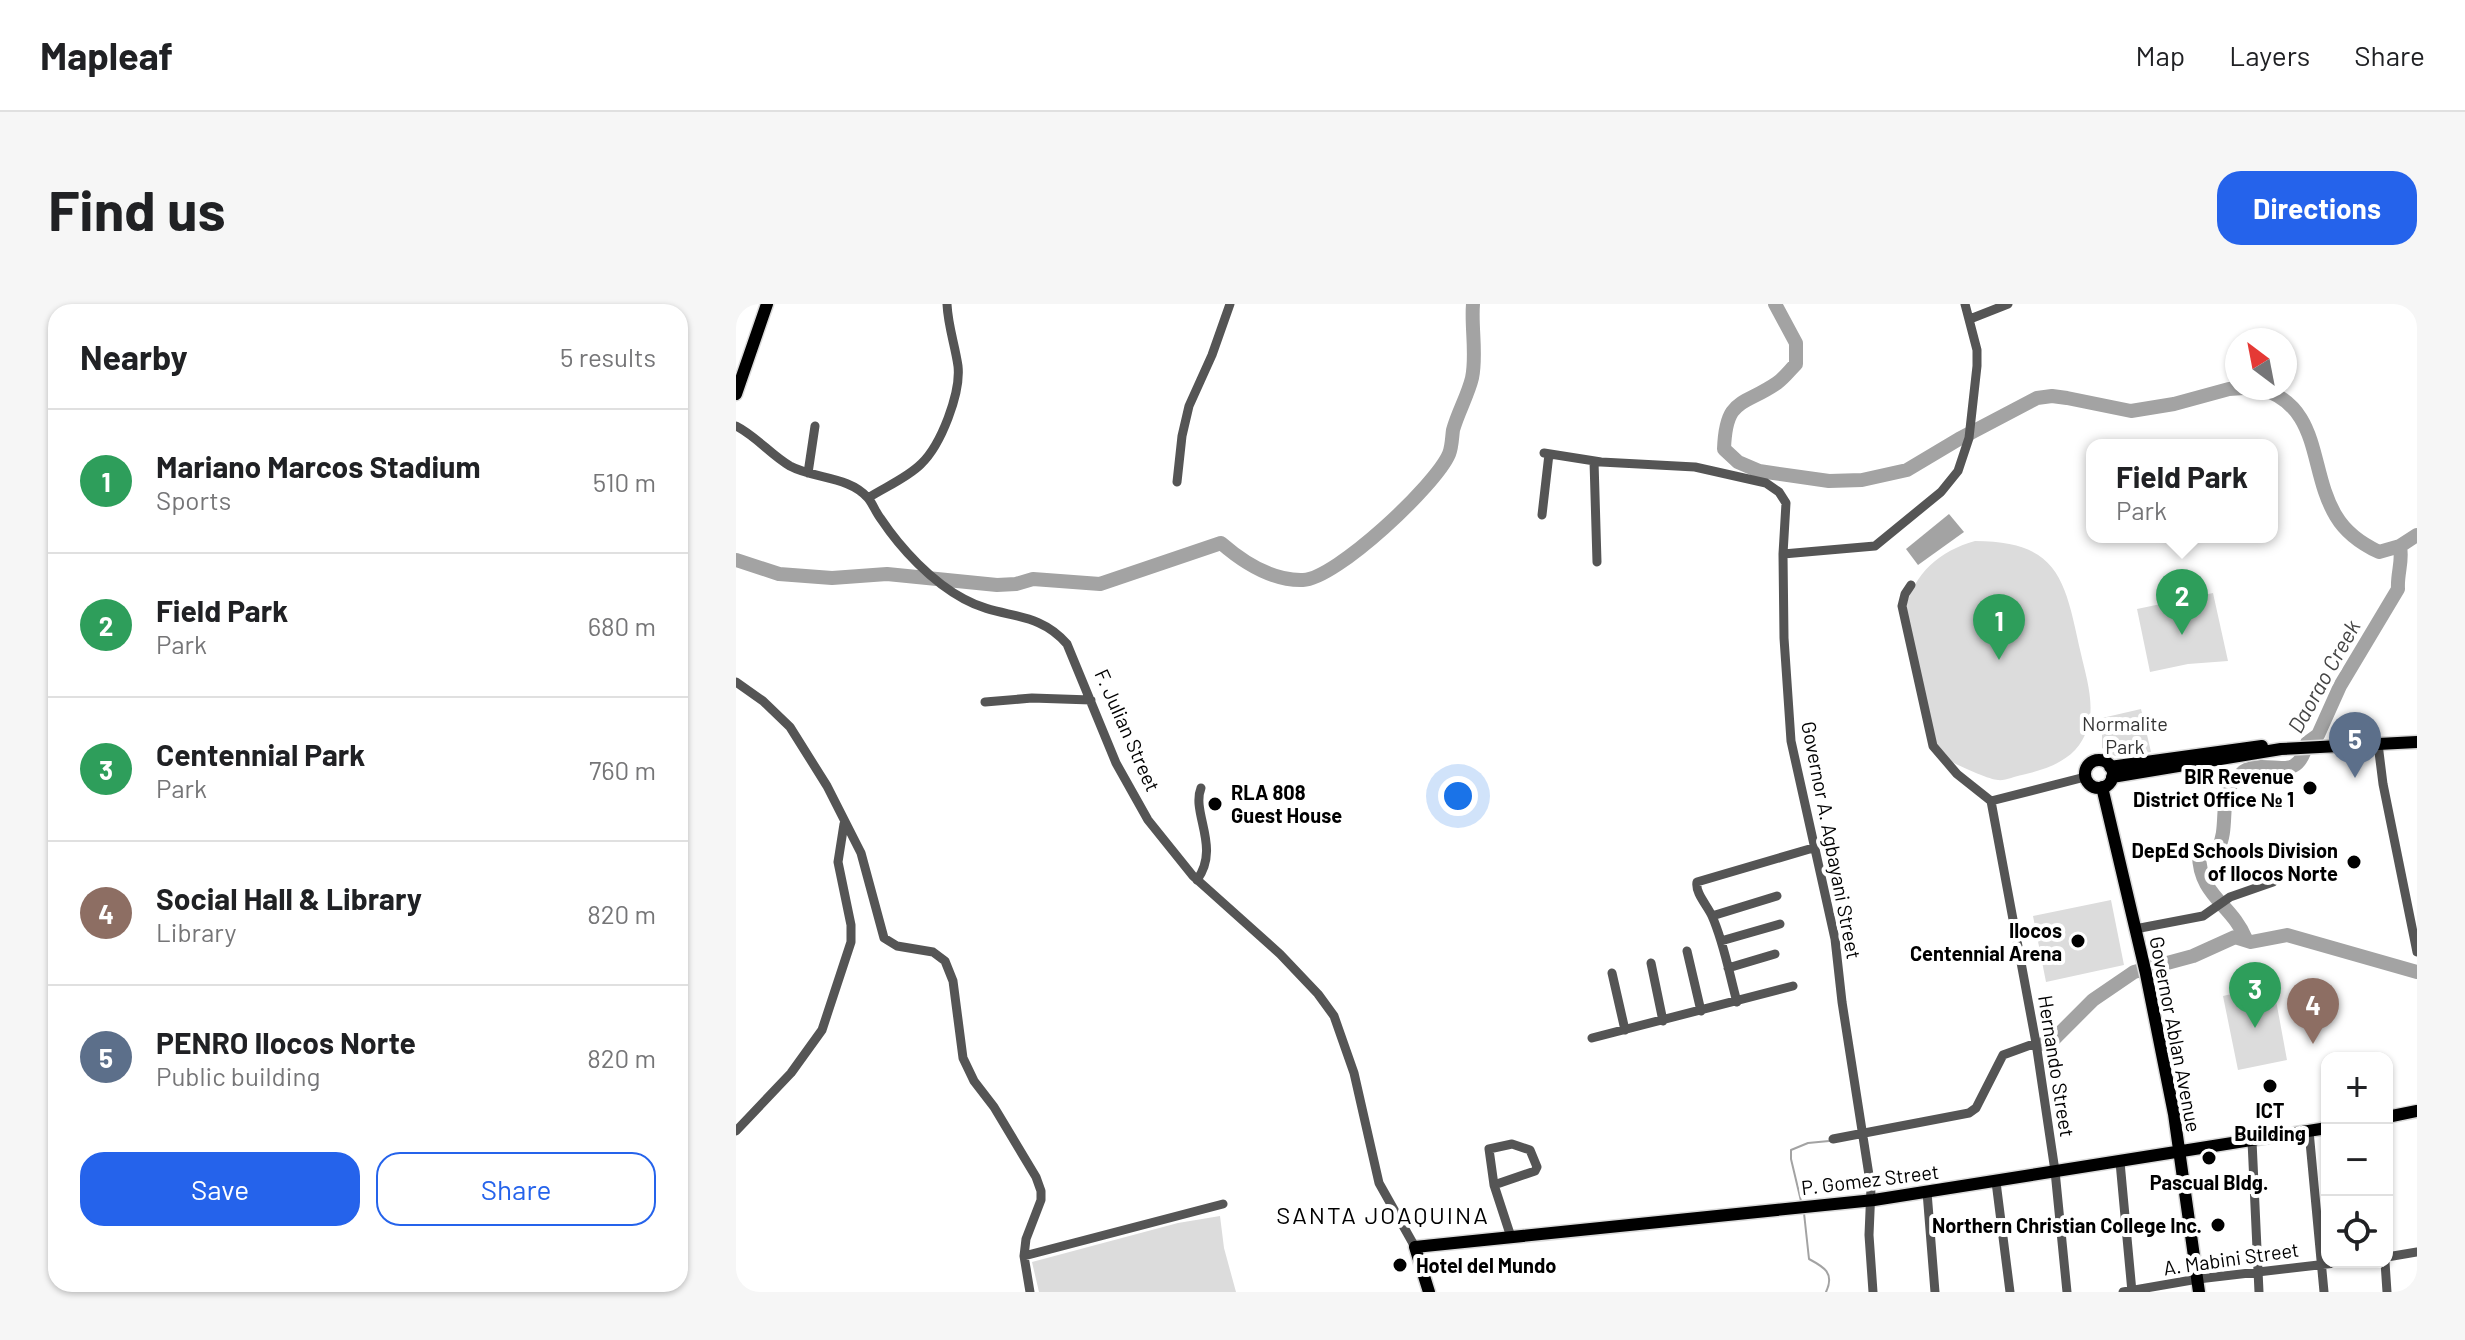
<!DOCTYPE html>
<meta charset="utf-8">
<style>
body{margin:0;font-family:Barlow,sans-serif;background:#f6f6f6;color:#202124}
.controls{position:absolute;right:24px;bottom:24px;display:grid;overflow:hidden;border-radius:16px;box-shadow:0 2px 6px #0004}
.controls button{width:72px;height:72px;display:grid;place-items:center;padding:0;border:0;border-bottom:2px solid #e0e0e0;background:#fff;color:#202124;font:40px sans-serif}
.compass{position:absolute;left:1489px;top:24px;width:72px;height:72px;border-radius:50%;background:#fff;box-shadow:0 2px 6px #0004;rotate:328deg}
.you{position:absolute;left:722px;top:492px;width:28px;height:28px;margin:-20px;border:6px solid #fff;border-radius:50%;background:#1a73e8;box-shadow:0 0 0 12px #1a73e833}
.badge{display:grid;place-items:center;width:52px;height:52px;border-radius:50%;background:#2563eb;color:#fff;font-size:26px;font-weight:700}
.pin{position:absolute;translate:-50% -66px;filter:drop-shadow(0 2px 4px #0008)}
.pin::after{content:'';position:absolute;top:42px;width:28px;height:24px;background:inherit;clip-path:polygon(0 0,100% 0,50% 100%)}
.popup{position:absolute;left:1350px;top:135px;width:192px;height:104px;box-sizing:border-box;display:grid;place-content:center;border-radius:16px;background:#fff;filter:drop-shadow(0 2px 6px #0005);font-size:26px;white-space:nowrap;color:#757577}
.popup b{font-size:30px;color:#202124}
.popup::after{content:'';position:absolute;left:50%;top:100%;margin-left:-16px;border:16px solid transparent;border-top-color:#fff}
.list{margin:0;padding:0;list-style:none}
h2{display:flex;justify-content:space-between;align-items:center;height:104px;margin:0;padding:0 32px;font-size:34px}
h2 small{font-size:26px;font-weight:400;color:#757577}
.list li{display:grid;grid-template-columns:52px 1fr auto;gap:24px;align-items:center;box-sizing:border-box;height:144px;padding:0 32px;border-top:2px solid #e0e0e0}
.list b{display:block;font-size:30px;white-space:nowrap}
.list p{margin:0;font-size:26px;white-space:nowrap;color:#757577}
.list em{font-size:26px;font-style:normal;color:#757577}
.actions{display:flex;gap:16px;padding:24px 32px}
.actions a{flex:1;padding:18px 0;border:2px solid #2563eb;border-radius:24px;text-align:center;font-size:28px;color:#2563eb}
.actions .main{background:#2563eb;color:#fff}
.icon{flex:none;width:44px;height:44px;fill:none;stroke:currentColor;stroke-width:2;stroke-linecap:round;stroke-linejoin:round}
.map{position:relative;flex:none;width:1681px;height:988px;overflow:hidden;border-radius:24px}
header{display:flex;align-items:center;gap:48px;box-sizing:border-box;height:112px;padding:0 40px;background:#fff;border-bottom:2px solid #e0e0e0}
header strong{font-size:38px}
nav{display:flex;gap:44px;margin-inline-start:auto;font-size:28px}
.intro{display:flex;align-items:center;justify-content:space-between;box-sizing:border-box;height:192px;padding:0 48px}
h1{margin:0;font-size:56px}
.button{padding:20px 36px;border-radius:24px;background:#2563eb;color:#fff;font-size:28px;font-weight:700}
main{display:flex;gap:48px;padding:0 48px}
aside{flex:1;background:#fff;border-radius:24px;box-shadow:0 2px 6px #0004}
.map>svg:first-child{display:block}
.green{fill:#dcdcdc}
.water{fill:#a3a3a3}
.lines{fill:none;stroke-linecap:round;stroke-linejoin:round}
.stream{stroke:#a3a3a3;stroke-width:2}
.river{stroke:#a3a3a3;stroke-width:14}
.major-casing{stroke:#dbdbdb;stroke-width:15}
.minor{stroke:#555;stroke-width:9}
.major{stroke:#000;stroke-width:12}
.poi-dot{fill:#000;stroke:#fff;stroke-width:3}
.labels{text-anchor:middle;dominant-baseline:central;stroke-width:8;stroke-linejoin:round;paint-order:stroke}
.park-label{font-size:20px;fill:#333;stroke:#fff}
.street-label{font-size:20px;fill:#000;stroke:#fff}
.poi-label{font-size:20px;font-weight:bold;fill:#000;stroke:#fff;text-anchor:end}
.water-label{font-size:22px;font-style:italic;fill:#444;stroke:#fff}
.quarter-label{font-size:24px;letter-spacing:2px;fill:#000;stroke:#fff}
</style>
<header>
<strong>Mapleaf</strong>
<nav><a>Map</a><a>Layers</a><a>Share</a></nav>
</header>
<div class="intro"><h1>Find us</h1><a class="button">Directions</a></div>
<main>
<aside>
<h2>Nearby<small>5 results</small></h2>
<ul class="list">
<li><span class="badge" style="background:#2e9e5b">1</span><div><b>Mariano Marcos Stadium</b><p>Sports</p></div><em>510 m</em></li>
<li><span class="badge" style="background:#2e9e5b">2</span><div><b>Field Park</b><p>Park</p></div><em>680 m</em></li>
<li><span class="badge" style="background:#2e9e5b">3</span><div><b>Centennial Park</b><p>Park</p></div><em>760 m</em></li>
<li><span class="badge" style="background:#8d6e63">4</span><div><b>Social Hall &amp; Library</b><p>Library</p></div><em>820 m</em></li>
<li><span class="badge" style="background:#5c6f8a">5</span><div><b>PENRO Ilocos Norte</b><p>Public building</p></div><em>820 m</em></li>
</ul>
<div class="actions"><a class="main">Save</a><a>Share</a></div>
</aside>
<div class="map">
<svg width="1681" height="988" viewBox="0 0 1681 988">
<rect width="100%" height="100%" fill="#fff"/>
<path class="green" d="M 1239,237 C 1325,237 1329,278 1345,350 C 1350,372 1359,400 1352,423 C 1342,455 1315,464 1286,471 C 1279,472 1269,477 1262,476 C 1254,476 1218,460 1211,455 C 1207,452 1203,445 1200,441 L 1169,305 C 1179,269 1203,247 1239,237 Z
M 1477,289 L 1492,357 L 1452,360 L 1414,368 L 1401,305 Z
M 1405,405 L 1415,448 L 1379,452 L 1366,444 L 1366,414 Z
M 1375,596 L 1388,661 L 1310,678 L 1297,612 Z
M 1537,680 L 1551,756 L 1502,766 L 1487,692 Z
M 484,912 L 488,944 L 500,988 L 303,988 L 296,958 L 442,919 Z"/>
<path class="water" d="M 1213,210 L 1228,228 L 1182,261 L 1170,245 Z"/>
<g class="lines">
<path class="stream" d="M 1065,897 L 1055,855 L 1055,846 L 1072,839 L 1093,837
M 1068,909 L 1073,955 C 1088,963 1099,969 1090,988"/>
<path class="river" d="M 1039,0 L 1060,39 L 1060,60 C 1054,66 1048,74 1041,79 C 1006,103 990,93 988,145 L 1002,158 L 1023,167 L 1093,177 L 1126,176 L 1171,166 L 1223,135 L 1301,94 L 1316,92 L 1331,94 L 1395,107 L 1438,100 L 1493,85 L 1508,84
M 1523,84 C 1587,102 1572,166 1600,212 C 1610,229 1626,240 1643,248 L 1664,242 L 1681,231
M 0,256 L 43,270 L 96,274 L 151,270 L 261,281 L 280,280 L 297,275 L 364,280 L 485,239 C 508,259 536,277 567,276 C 600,275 700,181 713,150 C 716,143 716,133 717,126 C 722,108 732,91 736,74 C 741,51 735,23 737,0
M 1510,635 C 1496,600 1463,592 1463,550 L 1482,545 C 1494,522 1481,491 1501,474 C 1505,471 1505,468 1510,466 C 1537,455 1561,481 1571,439 L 1582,431 L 1604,382 L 1662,285 C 1661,269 1667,258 1664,242
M 1306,740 L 1317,736 L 1357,696 L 1398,668 L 1457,652 L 1499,633 L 1515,638 L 1551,631 L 1681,668"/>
<defs>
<path id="major" d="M 0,90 L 31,0
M1349 470a14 14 0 1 1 28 0a14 14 0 1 1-28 0Z
M 1374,463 L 1526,442
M 1376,473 L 1545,445 L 1681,438
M 1366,483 L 1410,670 L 1438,810 L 1463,988
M 1651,813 L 1681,807
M 693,988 L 679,943 L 1138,896 L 1591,824"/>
</defs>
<use href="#major" class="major-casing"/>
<path class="minor" d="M 1234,15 L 1272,0
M 0,122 C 20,132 35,151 54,162 C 78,175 113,172 132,194 C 137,200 140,209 145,215 C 165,245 196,278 228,295 C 266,316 301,305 331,340 L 380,459 L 412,516 L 457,572 L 544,650 L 582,690 L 598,712 L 618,769 L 643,879 L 679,943
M 808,149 L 865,158 L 959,163 L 1030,179 L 1043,188 L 1050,199 L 1047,250 L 1048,334 L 1055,437 L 1099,635 L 1106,698 L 1135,884 L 1133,931 L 1137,988
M 858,157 L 861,258
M 72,169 L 79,122
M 441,178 L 446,132 L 453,102 L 476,51 L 494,0
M 132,194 C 149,183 171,174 185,160 C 205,141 225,89 222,62 C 219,41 212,22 211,0
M 806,211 L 813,150
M 1047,250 L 1139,242 L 1205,188 L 1222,167 L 1233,134 L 1241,62 L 1241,46 L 1229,0
M 1175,281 L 1169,290 L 1166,302 L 1197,442 L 1221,470 L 1255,497
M 0,378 L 27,397 L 54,423 L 91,482 L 125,549 L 148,634 L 161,642 L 197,648 L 209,657 L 217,677 L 227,754 L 238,777 L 258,803 L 300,873 L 305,887 L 305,896 L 290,935 L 288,952 L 294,988
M 249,398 L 296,394 L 355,396
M 1642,440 L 1647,480 L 1681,648
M 1255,497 L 1300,739 L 1319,867 L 1331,988
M 1255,497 L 1349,473
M 461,576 C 485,543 455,509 465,484
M 976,612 L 1041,592
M 1399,625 L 1467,612 L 1494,593 L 1537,578
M 985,637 L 1044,620
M 951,647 L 965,707
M 915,659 L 927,717
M 992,664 L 1039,650
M 876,669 L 889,726
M 1001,698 C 993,669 988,639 976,612 C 971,601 959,589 961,578 L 1077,544
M 856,734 L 1057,682
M 0,827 L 55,769 L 86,726 L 115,638 L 115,621 L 102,558 L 108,520
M 1573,827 L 1588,988
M 1097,835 L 1233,809 L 1240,804 L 1267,751 L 1300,739
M 1516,837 L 1523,988
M 1384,858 L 1396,988
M 1260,878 L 1274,988
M 758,881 L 799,867 L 801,863 L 794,846 L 776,840 L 753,845 L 758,881 L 775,933
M 1191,888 L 1199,988
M 288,952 L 487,900
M 1651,953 L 1681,948
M 1649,958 L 1651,988
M 1387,988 L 1462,975 L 1608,958"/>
<use href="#major" class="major"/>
</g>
<g class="poi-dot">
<circle cx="1574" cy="484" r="8"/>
<circle cx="479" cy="500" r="8"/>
<circle cx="1618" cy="558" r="8"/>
<circle cx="1342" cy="637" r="8"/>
<circle cx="1534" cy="782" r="8"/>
<circle cx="1473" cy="854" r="8"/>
<circle cx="1482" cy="921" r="8"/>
<circle cx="664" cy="961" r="8"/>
</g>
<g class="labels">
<g class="park-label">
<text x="1389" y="419">Normalite<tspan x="1389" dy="23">Park</tspan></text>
</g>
<g class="street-label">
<text transform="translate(392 426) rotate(66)">F. Julian Street</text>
<text transform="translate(1096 536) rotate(79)">Governor A. Agbayani Street</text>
<text transform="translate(1440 730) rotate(79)">Governor Ablan Avenue</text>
<text transform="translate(1321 762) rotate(81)">Hernando Street</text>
<text transform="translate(1134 875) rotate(-7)">P. Gomez Street</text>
<text transform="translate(1495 954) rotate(-8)">A. Mabini Street</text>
</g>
<g class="poi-label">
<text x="1558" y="472">BIR Revenue<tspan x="1558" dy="23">District Office № 1</tspan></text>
<text x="495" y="488" text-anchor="start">RLA 808<tspan x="495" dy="23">Guest House</tspan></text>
<text x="1602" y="546">DepEd Schools Division<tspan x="1602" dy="23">of Ilocos Norte</tspan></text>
<text x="1326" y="626">Ilocos<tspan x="1326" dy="23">Centennial Arena</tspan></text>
<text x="1534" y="806" text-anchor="middle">ICT<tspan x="1534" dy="23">Building</tspan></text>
<text x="1473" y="878" text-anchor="middle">Pascual Bldg.</text>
<text x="1466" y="921">Northern Christian College Inc.</text>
<text x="680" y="961" text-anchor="start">Hotel del Mundo</text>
</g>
<g class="water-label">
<text transform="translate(1587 372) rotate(-61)">Daorao Creek</text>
</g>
<g class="quarter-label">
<text x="647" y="910">SANTA JOAQUINA</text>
</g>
</g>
</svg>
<div class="controls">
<button>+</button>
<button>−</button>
<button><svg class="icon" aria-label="locate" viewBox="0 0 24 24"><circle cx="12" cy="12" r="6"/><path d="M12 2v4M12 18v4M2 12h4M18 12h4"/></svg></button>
</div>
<svg class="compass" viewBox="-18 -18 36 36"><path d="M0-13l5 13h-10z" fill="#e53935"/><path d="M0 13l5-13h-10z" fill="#757577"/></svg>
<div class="you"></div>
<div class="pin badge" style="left:1263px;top:356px;background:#2e9e5b">1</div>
<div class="pin badge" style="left:1446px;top:331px;background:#2e9e5b">2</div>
<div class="popup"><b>Field Park</b>Park</div>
<div class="pin badge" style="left:1519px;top:724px;background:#2e9e5b">3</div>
<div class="pin badge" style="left:1577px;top:740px;background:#8d6e63">4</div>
<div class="pin badge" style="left:1619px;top:474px;background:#5c6f8a">5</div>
</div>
</main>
